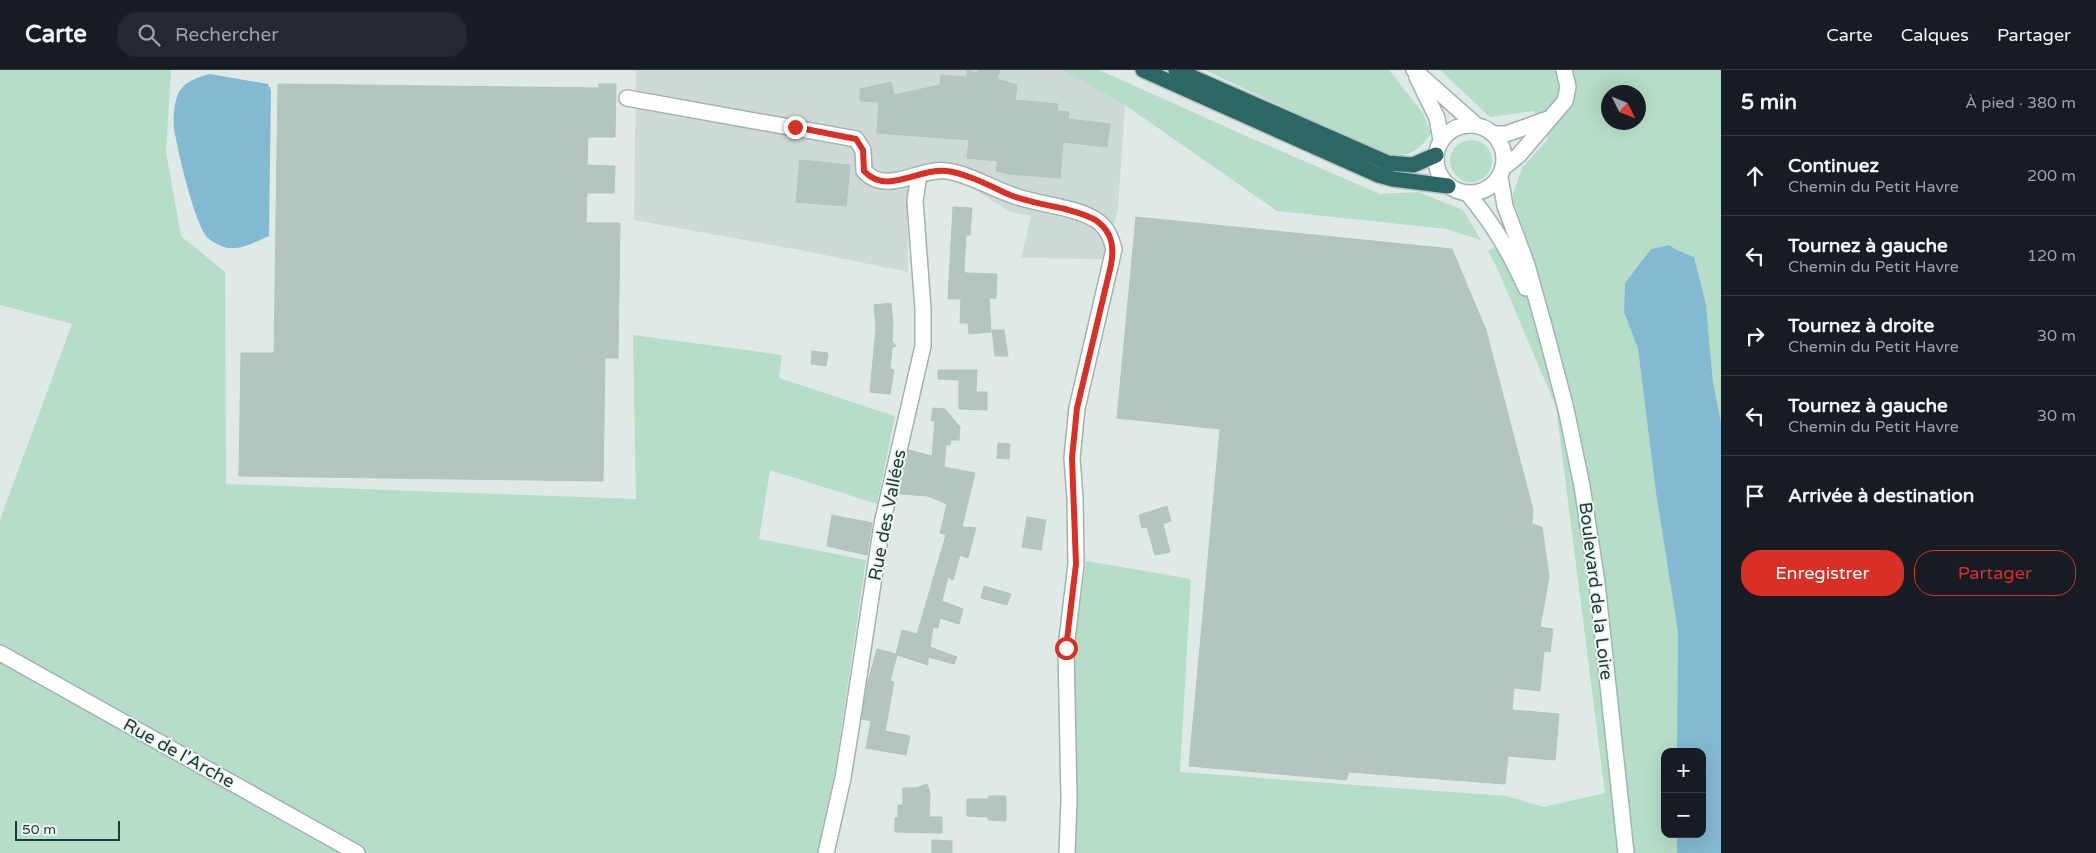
<!DOCTYPE html>
<html lang="fr">
<meta charset="utf-8">
<style>
body{margin:0;font-family:"Varela Round",sans-serif;background:#242831;color:#f1f3f6}
.controls{position:absolute;right:15px;bottom:15px;display:grid;overflow:hidden;border-radius:10px;box-shadow:0 5px 20px #0002}
.controls button{width:45px;height:45px;display:grid;place-items:center;padding:0;border:0;border-bottom:1px solid #363941;background:#171b24;color:#f1f3f6;font:25px sans-serif}
.compass{position:absolute;left:1601px;top:15px;width:45px;height:45px;border-radius:50%;background:#171b24;box-shadow:0 5px 20px #0002;rotate:133deg}
.scale{position:absolute;left:15px;bottom:12px;width:105px;box-sizing:border-box;padding-left:5px;border:2px solid #1f3b38;border-top:0;font-size:14px;line-height:18px;white-space:nowrap;color:#1f3b38;-webkit-text-stroke:4px #eff7f4;paint-order:stroke}
.stop{position:absolute;width:15px;height:15px;margin:-11px;border:4px solid #d93025;border-radius:50%;background:#fff}
.stop.end{background:#d93025;border-color:#fff;box-shadow:0 1px 5px #0008}
.list{margin:0;padding:0;list-style:none}
h2{display:flex;justify-content:space-between;align-items:center;height:65px;margin:0;padding:0 20px;font-size:21px}
h2 small{font-size:16px;font-weight:400;color:#9ea1a6}
.list li{display:grid;grid-template-columns:32px 1fr auto;gap:15px;align-items:center;box-sizing:border-box;height:80px;padding:0 20px;border-top:1px solid #363941}
.list b{display:block;font-size:19px;white-space:nowrap}
.list p{margin:0;font-size:16px;white-space:nowrap;color:#9ea1a6}
.list em{font-size:16px;font-style:normal;color:#9ea1a6}
.actions{display:flex;gap:10px;padding:15px 20px}
.actions a{flex:1;padding:11px 0;border:1px solid #d93025;border-radius:20px;text-align:center;font-size:18px;color:#d93025}
.actions .main{background:#d93025;color:#fff}
.icon{flex:none;width:28px;height:28px;fill:none;stroke:currentColor;stroke-width:2;stroke-linecap:round;stroke-linejoin:round}
.map{position:relative;flex:none;width:1721px;height:783px;overflow:hidden}
header{display:flex;align-items:center;gap:30px;box-sizing:border-box;height:70px;padding:0 25px;background:#171b24;border-bottom:1px solid #363941}
header strong{font-size:24px}
nav{display:flex;gap:28px;margin-inline-start:auto;font-size:18px}
.search{width:350px;height:45px;background:#242831;display:flex;align-items:center;gap:12px;box-sizing:border-box;padding:0 18px;border-radius:20px;color:#9ea1a6;font-size:19px}
main{display:flex}
aside{flex:1;background:#171b24}
.map>svg:first-child{display:block}
.built{fill:#cddad6}
.green{fill:#b6ddc7;fill-rule:evenodd}
.water{fill:#84b9d2}
.building{fill:#b4c5c1;stroke:#b1c4bf}
.lines{fill:none;stroke-linecap:round;stroke-linejoin:round}
.street-casing{stroke:#a2b2af;stroke-width:18}
.secondary-casing{stroke:#9db6b1;stroke-width:18}
.highway-casing{stroke:#bcc4c3;stroke-width:18}
.street{stroke:#fff;stroke-width:15}
.secondary{stroke:#fff;stroke-width:15}
.highway{stroke:#2b6765;stroke-width:15}
.route{stroke:#d93025;stroke-width:6}
.labels{text-anchor:middle;dominant-baseline:central;stroke-width:4;stroke-linejoin:round;paint-order:stroke}
.street-label{font-size:18px;fill:#1f3b38;stroke:#eff7f4}
</style>
<header>
<strong>Carte</strong>
<div class="search"><svg class="icon" aria-label="search" viewBox="0 0 24 24"><circle cx="10" cy="10" r="6"/><path d="M15 15l6 6"/></svg>Rechercher</div>
<nav><a>Carte</a><a>Calques</a><a>Partager</a></nav>
</header>
<main>
<div class="map">
<svg width="1721" height="783" viewBox="0 0 1721 783">
<rect width="100%" height="100%" fill="#dfeae7"/>
<path class="built" d="M 636,0 L 1062,0 L 1125,35 L 1118,139 L 1105,189 L 1021,188 L 1031,146 L 1010,142 L 966,114 L 936,107 L 907,127 L 908,202 L 800,180 L 634,150 Z"/>
<path class="green" d="M 0,0 L 171,0 L 166,82 L 181,166 L 225,202 L 226,414 L 636,429 L 633,265 L 782,285 L 779,308 L 895,346 L 877,434 L 770,400 L 759,469 L 866,490 L 835,701 L 818,783 L 0,783 L 0,450 L 72,254 L 0,235 Z
M 1062,0 L 1099,0 L 1244,65 L 1380,124 L 1418,122 L 1463,140 L 1481,170 L 1447,159 L 1277,141 L 1125,35 Z
M 1205,0 L 1389,0 L 1423,43 L 1431,63 C 1417,83 1409,87 1385,85 Z
M 1440,0 L 1721,0 L 1721,351 L 1713,313 L 1706,234 L 1694,187 L 1677,180 L 1669,175 L 1651,179 L 1625,213 L 1624,242 L 1638,279 L 1656,423 L 1678,562 L 1677,682 L 1665,682 L 1665,764 L 1677,764 L 1677,783 L 1075,783 L 1074,578 L 1086,491 L 1191,509 L 1180,702 L 1506,726 L 1544,737 L 1605,723 L 1556,337 L 1498,200 L 1488,181 L 1524,161 L 1512,127 L 1522,98 L 1548,69 L 1534,41 L 1490,47 ZM 1608,22 L 1638,22 L 1638,52 L 1608,52 Z
M1450 91a21 21 0 1 1 42 0a21 21 0 1 1-42 0Z"/>
<path class="water" d="M 210,4 L 268,14 L 271,20 L 269,166 C 254,172 238,183 221,176 C 217,174 211,171 208,168 C 195,156 177,78 174,58 C 173,50 174,35 177,27 C 181,13 197,7 210,4 Z
M 1669,175 L 1677,180 L 1694,187 L 1706,234 L 1713,313 L 1721,351 L 1721,783 L 1677,783 L 1677,764 L 1702,764 L 1702,682 L 1677,682 L 1678,562 L 1656,423 L 1638,279 L 1624,242 L 1625,213 L 1651,179 Z"/>
<path class="building" d="M 967,0 L 977,3 L 978,0 L 1000,0 L 997,9 L 1017,15 L 1015,30 L 1058,34 L 1057,41 L 1069,42 L 1068,49 L 1110,54 L 1107,77 L 1063,72 L 1060,108 L 1009,104 L 996,101 L 998,91 L 967,88 L 969,70 L 877,63 L 879,32 L 860,31 L 860,19 L 891,12 L 894,25 L 940,15 L 941,5 L 966,7 Z
M 278,14 L 599,18 L 599,14 L 616,14 L 615,67 L 588,67 L 587,95 L 615,96 L 614,123 L 587,123 L 586,153 L 620,153 L 618,288 L 605,288 L 603,411 L 239,406 L 241,283 L 274,283 Z
M 800,90 L 850,95 L 846,136 L 796,132 Z
M 953,137 L 972,138 L 970,165 L 966,165 L 964,201 L 966,203 L 997,204 L 996,228 L 989,228 L 991,262 L 969,264 L 968,253 L 960,253 L 961,229 L 948,229 Z
M 1136,147 L 1452,179 L 1486,260 L 1533,440 L 1532,454 L 1542,457 L 1549,507 L 1540,557 L 1553,559 L 1550,582 L 1544,581 L 1540,621 L 1514,618 L 1512,640 L 1559,644 L 1555,690 L 1508,686 L 1505,714 L 1349,702 L 1346,710 L 1189,696 L 1220,359 L 1117,348 Z
M 891,233 L 893,255 L 892,271 L 896,276 L 892,278 L 890,299 L 894,300 L 890,324 L 870,322 L 876,258 L 874,235 Z
M 992,260 L 1004,260 L 1008,286 L 995,286 Z
M 812,281 L 828,283 L 826,296 L 811,294 Z
M 938,300 L 977,300 L 976,322 L 987,322 L 987,340 L 959,339 L 959,310 L 938,309 Z
M 933,338 L 945,339 L 960,357 L 959,370 L 951,370 L 950,375 L 946,375 L 944,397 L 975,403 L 962,457 L 976,458 L 968,488 L 960,485 L 953,510 L 948,507 L 942,531 L 963,539 L 959,554 L 940,548 L 938,558 L 933,557 L 930,577 L 957,587 L 954,594 L 928,587 L 928,595 L 897,585 L 890,611 L 894,612 L 885,661 L 910,666 L 906,685 L 866,678 L 871,651 L 862,649 L 867,615 L 877,579 L 896,584 L 902,560 L 917,564 L 946,465 L 940,463 L 947,434 L 928,426 L 899,424 L 909,380 L 932,386 L 935,351 L 931,351 Z
M 998,373 L 1010,374 L 1009,389 L 997,388 Z
M 1167,436 L 1171,451 L 1163,454 L 1170,482 L 1155,485 L 1147,457 L 1142,458 L 1139,445 Z
M 832,445 L 872,453 L 867,485 L 827,476 Z
M 1027,447 L 1046,450 L 1041,480 L 1022,477 Z
M 984,516 L 1011,524 L 1007,535 L 981,528 Z
M 927,714 L 930,723 L 929,747 L 942,747 L 942,763 L 895,762 L 895,748 L 898,748 L 898,735 L 903,735 L 903,718 L 916,718 Z
M 989,726 L 1006,726 L 1006,751 L 988,750 L 988,747 L 967,746 L 967,729 L 988,729 Z
M 932,770 L 952,771 L 952,783 L 932,783 Z"/>
<g class="lines">
<defs>
<path id="street" d="M 627,28 L 856,69 L 863,80 L 864,101 C 887,126 919,97 947,101 C 969,104 991,118 1012,125 C 1038,135 1074,136 1096,150 C 1107,157 1111,168 1114,179 L 1077,338 L 1072,388 L 1075,428 L 1076,494 L 1066,578 L 1069,729 L 1067,783
M 1494,64 L 1506,64 L 1548,49
M 1503,98 L 1519,85 L 1565,31 L 1568,17 L 1564,0
M 0,583 L 357,783
M 826,783 L 843,708 L 852,652 L 882,454 L 923,276 L 923,239 L 915,131 L 919,105"/>
<path id="secondary" d="M 1414,0 L 1476,55
M 1417,7 L 1437,48 L 1441,70
M1436 89a34 34 0 1 1 68 0a34 34 0 1 1-68 0Z
M 1500,107 L 1505,136 L 1527,195 L 1546,263 L 1566,339 L 1582,416 L 1597,513 L 1626,783
M 1468,124 C 1494,155 1509,181 1526,218"/>
<path id="highway" d="M 1143,0 L 1378,105 L 1393,109 L 1448,116
M 1176,0 L 1388,93 L 1413,95 L 1436,85"/>
</defs>
<use href="#street" class="street-casing"/>
<use href="#secondary" class="secondary-casing"/>
<use href="#highway" class="highway-casing"/>
<use href="#street" class="street"/>
<use href="#secondary" class="secondary"/>
<use href="#highway" class="highway"/>
</g>
<g class="lines">
<path class="route" d="M 795,57 L 856,69 L 863,80 L 864,101 C 887,126 918,98 946,101 C 966,103 992,117 1010,125 C 1028,132 1047,135 1065,139 C 1076,142 1088,145 1097,151 C 1113,163 1114,178 1111,195 L 1077,338 L 1072,388 L 1076,494 L 1066,578"/>
</g>
<g class="labels">
<g class="street-label">
<text transform="translate(887 445) rotate(-79)">Rue des Vallées</text>
<text transform="translate(1596 521) rotate(83)">Boulevard de la Loire</text>
<text transform="translate(179 683) rotate(29)">Rue de l'Arche</text>
</g>
</g>
</svg>
<div class="controls">
<button>+</button>
<button>−</button>
</div>
<svg class="compass" viewBox="-18 -18 36 36"><path d="M0-13l5 13h-10z" fill="#e53935"/><path d="M0 13l5-13h-10z" fill="#9ea1a6"/></svg>
<div class="scale">50 m</div>
<div class="stop" style="left:1066px;top:578px"></div>
<div class="stop end" style="left:795px;top:57px"></div>
</div>
<aside>
<h2>5 min<small>À pied · 380 m</small></h2>
<ul class="list">
<li><svg class="icon" aria-label="ahead" viewBox="0 0 24 24"><path d="M12 20V5M6 11l6-6 6 6"/></svg><div><b>Continuez</b><p>Chemin du Petit Havre</p></div><em>200 m</em></li>
<li><svg class="icon" aria-label="left" viewBox="0 0 24 24"><path d="M17 20v-9H6M10 6l-5 5 5 5"/></svg><div><b>Tournez à gauche</b><p>Chemin du Petit Havre</p></div><em>120 m</em></li>
<li><svg class="icon" aria-label="right" viewBox="0 0 24 24"><path d="M7 20v-9h11M14 6l5 5-5 5"/></svg><div><b>Tournez à droite</b><p>Chemin du Petit Havre</p></div><em>30 m</em></li>
<li><svg class="icon" aria-label="left" viewBox="0 0 24 24"><path d="M17 20v-9H6M10 6l-5 5 5 5"/></svg><div><b>Tournez à gauche</b><p>Chemin du Petit Havre</p></div><em>30 m</em></li>
<li><svg class="icon" aria-label="arrive" viewBox="0 0 24 24"><path d="M6 21V4h12l-3 4 3 4H6"/></svg><div><b>Arrivée à destination</b></div></li>
</ul>
<div class="actions"><a class="main">Enregistrer</a><a>Partager</a></div>
</aside>
</main>
